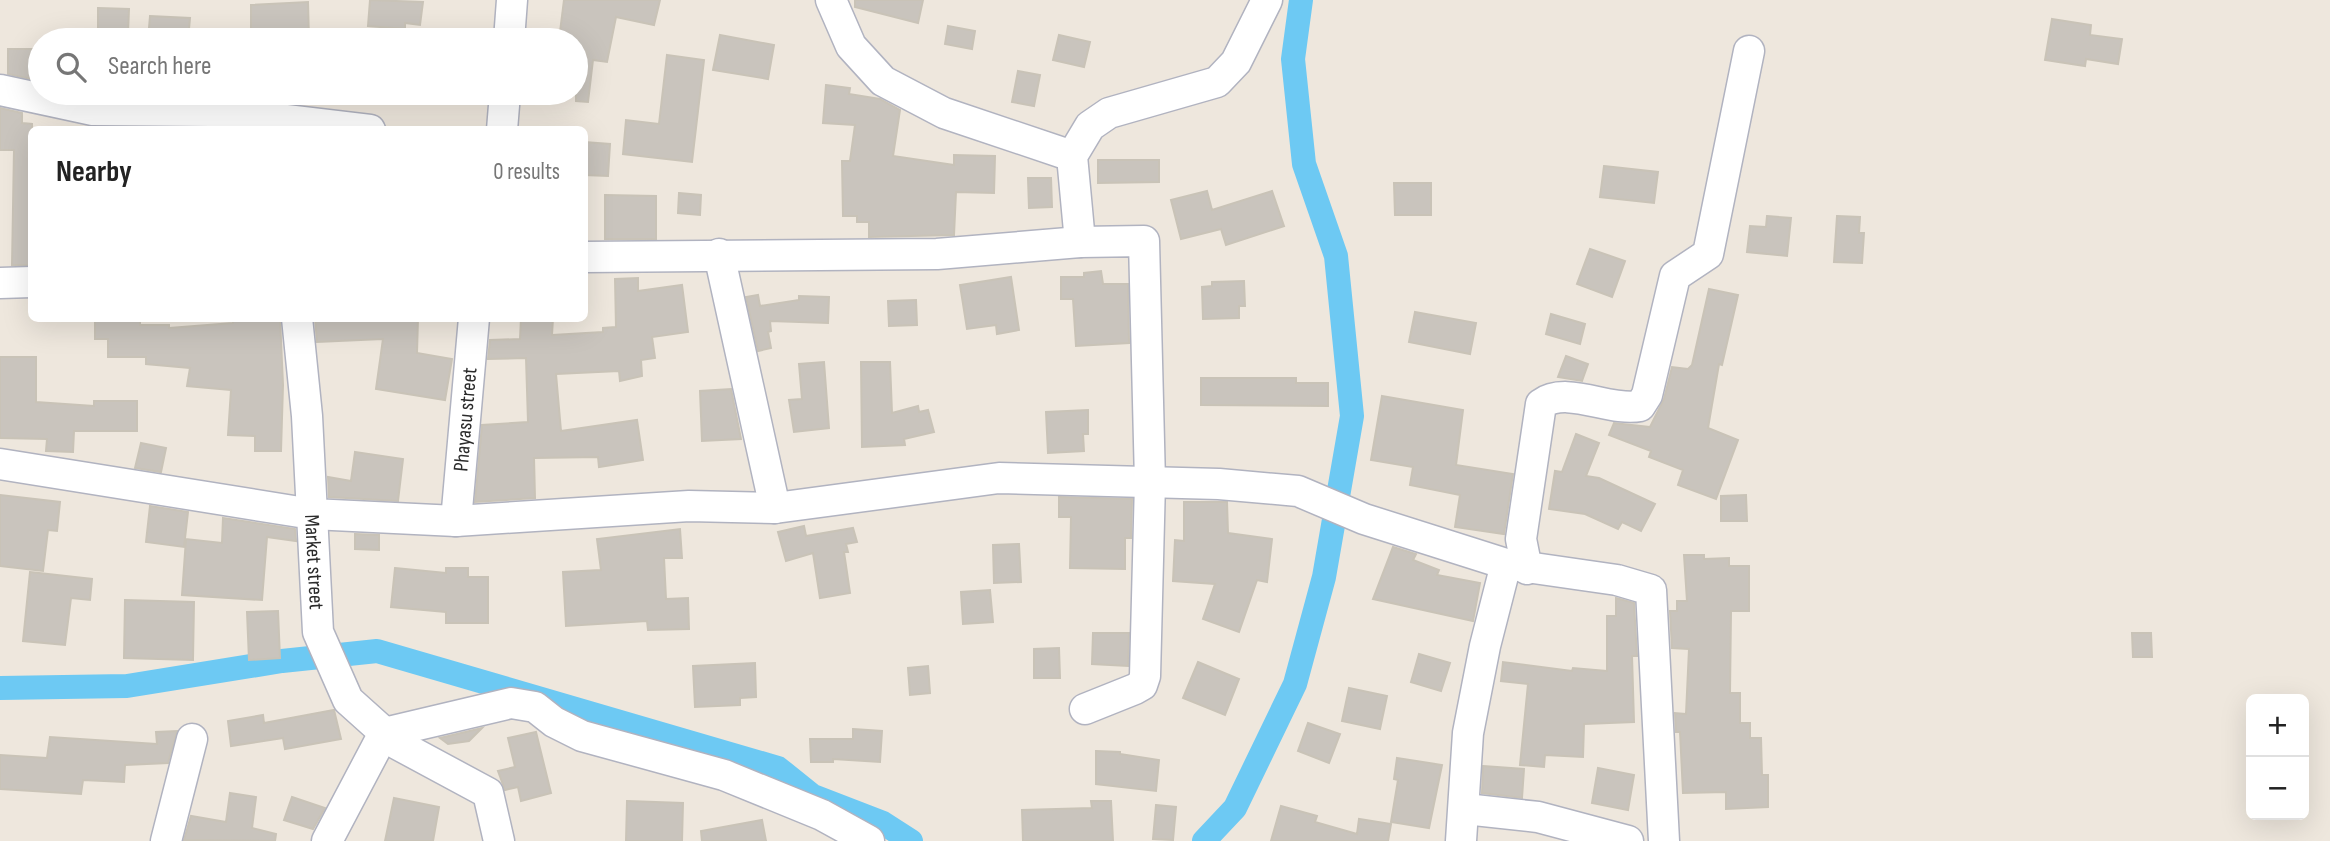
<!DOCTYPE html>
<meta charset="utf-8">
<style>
body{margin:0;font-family:"Sofia Sans Condensed",sans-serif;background:#f6f6f6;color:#222}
.controls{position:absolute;right:21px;bottom:21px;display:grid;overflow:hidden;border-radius:10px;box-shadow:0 7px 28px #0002}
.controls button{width:63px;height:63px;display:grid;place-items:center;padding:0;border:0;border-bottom:2px solid #e0e0e0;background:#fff;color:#222;font:35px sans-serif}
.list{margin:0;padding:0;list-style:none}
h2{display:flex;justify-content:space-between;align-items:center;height:91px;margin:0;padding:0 28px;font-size:30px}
h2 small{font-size:23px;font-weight:400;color:#767676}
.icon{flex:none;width:38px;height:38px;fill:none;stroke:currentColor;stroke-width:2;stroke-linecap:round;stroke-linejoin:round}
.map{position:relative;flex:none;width:2330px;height:841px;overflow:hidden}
.search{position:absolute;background:#fff;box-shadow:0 7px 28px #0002;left:28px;top:28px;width:560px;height:77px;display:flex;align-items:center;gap:18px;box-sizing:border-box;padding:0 24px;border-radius:38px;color:#767676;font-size:26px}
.panel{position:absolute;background:#fff;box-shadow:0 7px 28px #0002;left:28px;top:126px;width:560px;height:196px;border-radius:10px}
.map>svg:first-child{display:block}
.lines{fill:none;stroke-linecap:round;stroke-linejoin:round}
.canal{stroke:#6dc9f3;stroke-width:24}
.building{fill:#c9c4bd;stroke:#c9c3b7;stroke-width:2}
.street-casing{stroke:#b1b3c0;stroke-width:33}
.street{stroke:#fff;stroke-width:30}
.labels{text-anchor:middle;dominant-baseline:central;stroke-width:6;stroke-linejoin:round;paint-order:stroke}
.street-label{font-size:21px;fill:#2b2b2b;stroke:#fff}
</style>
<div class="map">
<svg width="2330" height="841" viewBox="0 0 2330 841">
<rect width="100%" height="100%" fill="#eee7dd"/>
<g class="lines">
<path class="canal" d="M 0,688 L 127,686 L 282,661 L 377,651 L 778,768 L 813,796 L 883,823 L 911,841
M 1204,841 L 1235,808 L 1295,684 L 1324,577 L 1352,416 L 1336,256 L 1304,164 L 1293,59 L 1301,0"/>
</g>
<path class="building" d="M 370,0 L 423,2 L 420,25 L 405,23 L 405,29 L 368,26 Z
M 564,0 L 660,0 L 654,25 L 616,17 L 607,62 L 593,60 L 588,102 L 576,101 L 576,40 L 559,40 Z
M 855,0 L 923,0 L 918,23 L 855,7 Z
M 308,2 L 309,40 L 251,40 L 251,5 Z
M 98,8 L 129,9 L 128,33 L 98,32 Z
M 150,16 L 190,18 L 188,40 L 148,40 Z
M 2052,19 L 2091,25 L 2090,35 L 2122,39 L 2118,64 L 2086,59 L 2085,66 L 2045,60 Z
M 948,26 L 975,31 L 972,49 L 945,44 Z
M 720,35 L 774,45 L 768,79 L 713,70 Z
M 1059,35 L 1090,42 L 1084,67 L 1053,60 Z
M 8,49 L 40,49 L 40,81 L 8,74 Z
M 667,55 L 704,60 L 692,162 L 623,154 L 626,120 L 659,124 Z
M 1018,71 L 1040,75 L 1034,106 L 1012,102 Z
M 826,85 L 850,88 L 849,94 L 880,99 L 900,110 L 893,156 L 954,165 L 954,155 L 995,156 L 994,193 L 956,192 L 954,235 L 869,237 L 869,222 L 857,222 L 857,216 L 843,216 L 842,161 L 850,161 L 855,125 L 823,123 Z
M 0,108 L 22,113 L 22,123 L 32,124 L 32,265 L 12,265 L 14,150 L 0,150 Z
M 584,142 L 610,144 L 608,176 L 584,175 Z
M 1098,160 L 1159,160 L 1159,182 L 1098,183 Z
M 1604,166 L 1658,172 L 1654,203 L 1600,197 Z
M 1028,178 L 1051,178 L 1052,207 L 1029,208 Z
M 1394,183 L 1431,183 L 1431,215 L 1395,215 Z
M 1207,191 L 1212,210 L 1272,191 L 1284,226 L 1226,245 L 1221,229 L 1181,239 L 1171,200 Z
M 679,193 L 701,195 L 700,215 L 678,213 Z
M 605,195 L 656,196 L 656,239 L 605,239 Z
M 1767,216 L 1791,218 L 1787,256 L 1747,252 L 1750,226 L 1766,227 Z
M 1837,216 L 1860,217 L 1859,233 L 1864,233 L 1862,263 L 1834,262 Z
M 1590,249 L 1625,261 L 1612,297 L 1577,284 Z
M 1101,271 L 1103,284 L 1128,284 L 1129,343 L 1076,346 L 1073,299 L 1061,299 L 1061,277 L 1084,277 L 1084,273 Z
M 1011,277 L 1019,330 L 997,334 L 996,325 L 967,329 L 960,285 Z
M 638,278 L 638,291 L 682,285 L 688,332 L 652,337 L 655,358 L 641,360 L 642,376 L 620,381 L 619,371 L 556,374 L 561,431 L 637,420 L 643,460 L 599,467 L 598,457 L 534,458 L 535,498 L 475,502 L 482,425 L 528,422 L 526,358 L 488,359 L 490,340 L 520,339 L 521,318 L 553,318 L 552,335 L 603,332 L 603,328 L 616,327 L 615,279 Z
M 1244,281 L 1245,306 L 1239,306 L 1239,318 L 1203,319 L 1202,287 L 1212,286 L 1212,282 Z
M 1709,289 L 1738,295 L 1722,365 L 1719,364 L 1708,428 L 1738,440 L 1716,499 L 1678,485 L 1683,470 L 1649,457 L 1651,451 L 1609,435 L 1614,423 L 1650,427 L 1664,399 L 1672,367 L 1688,369 L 1692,365 Z
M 758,295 L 760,306 L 799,300 L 799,296 L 829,297 L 828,323 L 770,321 L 771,331 L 768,332 L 771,348 L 758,351 L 746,297 Z
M 916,300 L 917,325 L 889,326 L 888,301 Z
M 1415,312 L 1476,323 L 1470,354 L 1409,342 Z
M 1551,314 L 1585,324 L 1580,344 L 1546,334 Z
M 95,318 L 140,318 L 140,325 L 169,325 L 169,328 L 233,323 L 233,318 L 280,318 L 283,385 L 281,451 L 255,451 L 255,436 L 228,435 L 231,390 L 187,386 L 190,368 L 146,364 L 146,357 L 108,357 L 108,339 L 95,339 Z
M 315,318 L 418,318 L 417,353 L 452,359 L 445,400 L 376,389 L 383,339 L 317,342 Z
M 1566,356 L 1588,364 L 1582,381 L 1558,377 Z
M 0,357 L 36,357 L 36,402 L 94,406 L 94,401 L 137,401 L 137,431 L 74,431 L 73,452 L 46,451 L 47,439 L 0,438 Z
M 824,362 L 829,428 L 794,432 L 789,400 L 802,399 L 799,364 Z
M 861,362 L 890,362 L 892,413 L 918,406 L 919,412 L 928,410 L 934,432 L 904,439 L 905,445 L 862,447 Z
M 1201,378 L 1296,378 L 1296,383 L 1328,383 L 1328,406 L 1201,405 Z
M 731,389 L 741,439 L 702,441 L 700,391 Z
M 1382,396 L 1463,410 L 1456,465 L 1513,474 L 1504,534 L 1455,527 L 1460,495 L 1410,485 L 1413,467 L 1371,460 Z
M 1088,410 L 1088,434 L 1083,434 L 1084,451 L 1048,453 L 1046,412 Z
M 1576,434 L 1599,443 L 1586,476 L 1599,478 L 1655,504 L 1641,531 L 1622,522 L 1618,529 L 1585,514 L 1549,509 L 1555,471 L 1562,472 Z
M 141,443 L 166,448 L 161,472 L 135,468 Z
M 355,452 L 403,459 L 398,501 L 329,497 L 328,477 L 351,481 Z
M 0,495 L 60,502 L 57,531 L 48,530 L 43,571 L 0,566 Z
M 1746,495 L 1747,521 L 1721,521 L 1721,496 Z
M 1059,497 L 1132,499 L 1131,538 L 1125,538 L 1125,569 L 1070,568 L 1071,517 L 1059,517 Z
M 1184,502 L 1227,502 L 1228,533 L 1272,539 L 1267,582 L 1257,580 L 1239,632 L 1203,619 L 1215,584 L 1173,581 L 1175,540 L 1184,541 Z
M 150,506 L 188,512 L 184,547 L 146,542 Z
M 223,518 L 295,529 L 296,541 L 267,537 L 262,600 L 182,595 L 186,539 L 222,543 Z
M 804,526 L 806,536 L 853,528 L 857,542 L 846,544 L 848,552 L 844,552 L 850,593 L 820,598 L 813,553 L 786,561 L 778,532 Z
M 680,529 L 682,558 L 664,558 L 666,599 L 688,598 L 689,629 L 648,630 L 647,621 L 566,626 L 563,572 L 601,570 L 597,539 Z
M 355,534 L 379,535 L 379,550 L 355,549 Z
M 1019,544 L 1021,582 L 994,583 L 993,545 Z
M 1393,547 L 1416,554 L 1413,560 L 1439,570 L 1437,575 L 1480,583 L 1473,621 L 1373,599 Z
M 1684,555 L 1704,555 L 1704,559 L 1729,558 L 1729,566 L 1749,566 L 1749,611 L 1731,611 L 1730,693 L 1740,693 L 1740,723 L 1750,723 L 1750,738 L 1761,738 L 1762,775 L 1768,775 L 1768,807 L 1726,809 L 1726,792 L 1683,793 L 1680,732 L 1676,732 L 1675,713 L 1686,714 L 1689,649 L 1672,648 L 1670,611 L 1677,611 L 1677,601 L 1687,601 Z
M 395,568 L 446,573 L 446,568 L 468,568 L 468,577 L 488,577 L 488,623 L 446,623 L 446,612 L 391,607 Z
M 30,572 L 92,579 L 90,600 L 71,598 L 65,645 L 23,641 Z
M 990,590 L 993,622 L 963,624 L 961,592 Z
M 1616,598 L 1634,603 L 1637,656 L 1632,656 L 1634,722 L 1584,724 L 1583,757 L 1545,755 L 1544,767 L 1520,765 L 1528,684 L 1501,681 L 1503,662 L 1572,671 L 1573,668 L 1607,671 L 1607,616 L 1616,616 Z
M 125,600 L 194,602 L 193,660 L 124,658 Z
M 278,611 L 280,658 L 249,660 L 247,612 Z
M 1093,633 L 1129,633 L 1128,666 L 1092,664 Z
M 2132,633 L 2151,633 L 2152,657 L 2133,657 Z
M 1059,648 L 1060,678 L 1034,678 L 1034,649 Z
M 1419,654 L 1450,663 L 1441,691 L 1411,682 Z
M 1198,662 L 1239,679 L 1225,715 L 1183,698 Z
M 755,663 L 756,697 L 740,698 L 740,705 L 695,707 L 693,666 Z
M 928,666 L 930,693 L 910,695 L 908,668 Z
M 1349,688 L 1387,696 L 1380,729 L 1342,721 Z
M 334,710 L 341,739 L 285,749 L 283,738 L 231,746 L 228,721 L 263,715 L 264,723 Z
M 1308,723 L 1340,734 L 1329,763 L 1298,751 Z
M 482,728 L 469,741 L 448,744 L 440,738 Z
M 853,729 L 882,731 L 880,762 L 833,759 L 833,762 L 811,762 L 810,739 L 853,739 Z
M 177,731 L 168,763 L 125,765 L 124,782 L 83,780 L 81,794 L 0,789 L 0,755 L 47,758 L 50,737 L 157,744 L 156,732 Z
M 536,732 L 551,793 L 521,801 L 518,787 L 505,790 L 498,771 L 515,767 L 508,738 Z
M 1096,751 L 1120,752 L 1120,754 L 1159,760 L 1156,791 L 1096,784 Z
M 1397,758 L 1442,765 L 1429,828 L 1391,822 L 1398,780 L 1394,779 Z
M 1483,766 L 1524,769 L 1522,798 L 1482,793 Z
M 1598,768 L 1634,775 L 1628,810 L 1592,803 Z
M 230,793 L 256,797 L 252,828 L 276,834 L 275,841 L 184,840 L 191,816 L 226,822 Z
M 292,797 L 325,808 L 313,829 L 284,820 Z
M 394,798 L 439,807 L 433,841 L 385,841 Z
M 627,801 L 683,803 L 682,841 L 626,841 Z
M 1091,801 L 1111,801 L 1113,841 L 1023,841 L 1022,810 L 1092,808 Z
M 1156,805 L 1176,807 L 1173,840 L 1153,839 Z
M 1281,806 L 1317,816 L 1315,822 L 1357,834 L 1359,819 L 1391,824 L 1388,841 L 1271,841 Z
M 762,820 L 766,841 L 702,841 L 701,831 Z"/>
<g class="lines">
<defs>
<g id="street">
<path d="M 831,0 L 851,46 L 883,81 L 944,113 L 1072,156"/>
<path d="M 509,40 L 512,0"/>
<path d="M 0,90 L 93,110 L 211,111 L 370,130"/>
<path d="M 502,130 L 505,93"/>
<path d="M 1080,242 L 1072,156 L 1090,126 L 1109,113 L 1217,82 L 1236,62 L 1267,0"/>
<path d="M 719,254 L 775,508"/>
<path d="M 584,257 L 937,254 L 1080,242 L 1144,241 L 1150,482 L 1145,676 L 1142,685 L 1135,689 L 1085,709"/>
<path d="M 0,283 L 32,282"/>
<path d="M 297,318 L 307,416 L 312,514 L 456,521 L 689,506 L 775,508 L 999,478 L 1219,484 L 1298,491 L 1364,519 L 1506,564 L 1617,580 L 1651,590 L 1664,841"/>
<path id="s1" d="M 0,464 L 312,514 L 318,632 L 348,700 L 397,744 L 488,793 L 499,841"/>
<path id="s2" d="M 456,521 L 474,318"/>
<path d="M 1527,569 L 1521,539 L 1541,404 C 1567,385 1610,412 1640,406 L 1647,395 L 1675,276 L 1708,254 L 1749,51"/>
<path d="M 1465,809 L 1538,817 L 1628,841"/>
<path d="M 166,841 L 192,739"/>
<path d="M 327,841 L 384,733 L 511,703 L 535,707 L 554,722 L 582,736 L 724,775 L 822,815 L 869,841"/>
<path d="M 1461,841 L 1468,733 L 1485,646 L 1506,564"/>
</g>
</defs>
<use href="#street" class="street-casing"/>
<use href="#street" class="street"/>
</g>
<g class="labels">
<g class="street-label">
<text stroke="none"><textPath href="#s2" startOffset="102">Phayasu street</textPath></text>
<text stroke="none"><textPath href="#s1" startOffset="364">Market street</textPath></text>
</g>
</g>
</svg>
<div class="controls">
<button>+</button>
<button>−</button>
</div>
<div class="search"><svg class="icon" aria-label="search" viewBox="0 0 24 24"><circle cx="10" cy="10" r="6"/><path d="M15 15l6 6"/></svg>Search here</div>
<section class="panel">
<h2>Nearby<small>0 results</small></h2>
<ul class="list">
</ul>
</section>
</div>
